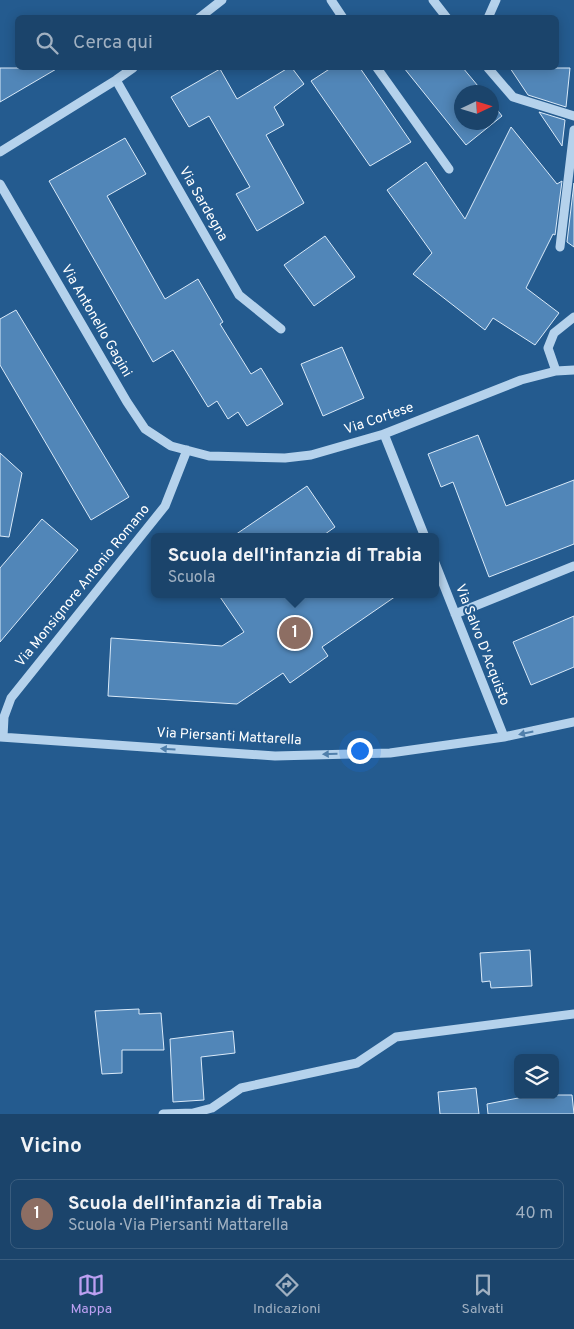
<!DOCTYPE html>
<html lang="it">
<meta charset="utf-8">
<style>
body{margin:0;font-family:Overpass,sans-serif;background:#284e73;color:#f1f3f6}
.controls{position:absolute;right:15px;bottom:15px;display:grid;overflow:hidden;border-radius:8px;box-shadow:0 2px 12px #0003}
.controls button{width:45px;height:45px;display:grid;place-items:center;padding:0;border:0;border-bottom:1px solid #395c7e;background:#1b446b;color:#f1f3f6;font:25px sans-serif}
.compass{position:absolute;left:454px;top:85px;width:45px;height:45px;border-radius:50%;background:#1b446b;box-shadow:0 2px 12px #0003;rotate:86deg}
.you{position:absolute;left:359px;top:750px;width:18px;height:18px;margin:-12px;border:4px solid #fff;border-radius:50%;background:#1a73e8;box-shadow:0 0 0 8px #1a73e833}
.badge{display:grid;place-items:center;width:32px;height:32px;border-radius:50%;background:#bca0f2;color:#fff;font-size:16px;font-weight:700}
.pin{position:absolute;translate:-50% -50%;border:2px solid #fff;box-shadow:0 1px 5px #0006}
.popup{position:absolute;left:151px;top:533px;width:288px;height:65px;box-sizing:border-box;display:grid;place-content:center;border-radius:8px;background:#1b446b;filter:drop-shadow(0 1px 4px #0005);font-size:16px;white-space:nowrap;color:#a0b0c1}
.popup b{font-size:19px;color:#f1f3f6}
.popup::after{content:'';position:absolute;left:50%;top:100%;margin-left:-10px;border:10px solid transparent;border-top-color:#1b446b}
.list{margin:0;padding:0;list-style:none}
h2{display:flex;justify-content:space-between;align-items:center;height:65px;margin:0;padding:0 20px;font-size:21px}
h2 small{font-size:16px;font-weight:400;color:#a0b0c1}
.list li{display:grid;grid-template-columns:32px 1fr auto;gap:15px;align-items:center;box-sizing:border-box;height:70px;margin:0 10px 10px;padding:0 10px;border:1px solid #395c7e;border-radius:8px}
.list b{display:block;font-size:19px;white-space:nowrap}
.list p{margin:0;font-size:16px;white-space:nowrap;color:#a0b0c1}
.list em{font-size:16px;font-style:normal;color:#a0b0c1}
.icon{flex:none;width:28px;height:28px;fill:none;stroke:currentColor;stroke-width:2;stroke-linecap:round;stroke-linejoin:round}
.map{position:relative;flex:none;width:574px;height:1114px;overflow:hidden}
.search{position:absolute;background:#1b446b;box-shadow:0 2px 12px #0003;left:15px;right:15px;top:15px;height:55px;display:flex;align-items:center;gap:12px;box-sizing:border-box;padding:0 18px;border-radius:8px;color:#a0b0c1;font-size:19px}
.sheet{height:145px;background:#1b446b}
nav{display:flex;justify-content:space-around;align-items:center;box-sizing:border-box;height:70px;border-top:1px solid #395c7e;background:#1b446b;font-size:14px;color:#a0b0c1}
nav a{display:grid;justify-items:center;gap:2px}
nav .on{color:#bca0f2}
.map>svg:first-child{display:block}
.building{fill:#5186b8;stroke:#daeaf9}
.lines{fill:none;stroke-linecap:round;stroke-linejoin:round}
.minor{stroke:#b5d2ec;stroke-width:9}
.oneway{fill:#507fab}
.labels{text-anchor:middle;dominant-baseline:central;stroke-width:4;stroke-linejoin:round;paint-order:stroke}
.street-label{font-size:14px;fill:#fff;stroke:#245b8f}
</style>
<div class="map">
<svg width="574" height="1114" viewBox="0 0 574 1114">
<rect width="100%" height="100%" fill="#245b8f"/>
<path class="building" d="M 0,68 L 58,68 L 0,102 Z
M 288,68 L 292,68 L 304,84 L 274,107 L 284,125 L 266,135 L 304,203 L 257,231 L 236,194 L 250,187 L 209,116 L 189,127 L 171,97 L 220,69 L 237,99 Z
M 331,68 L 360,68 L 411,142 L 370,166 L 311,81 Z
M 404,68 L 463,68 L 483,92 L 462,92 L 462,122 L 492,122 L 492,103 L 502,116 L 466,145 Z
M 510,68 L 570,68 L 566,107 L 528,95 Z
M 539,112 L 565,120 L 562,146 Z
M 511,127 L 557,184 L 562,181 L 555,235 L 553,234 L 526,288 L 559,313 L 535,345 L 493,318 L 485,330 L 413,274 L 432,253 L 387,190 L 426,162 L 465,219 Z
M 125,138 L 146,174 L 107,196 L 165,299 L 198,279 L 223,322 L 220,324 L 251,374 L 261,368 L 283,404 L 247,426 L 238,412 L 228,419 L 217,401 L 208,407 L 173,350 L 153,362 L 49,181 Z
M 574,183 L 574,247 L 567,242 Z
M 325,236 L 355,277 L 314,306 L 284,265 Z
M 16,310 L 129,497 L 91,520 L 0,365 L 0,319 Z
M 342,347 L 364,398 L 323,416 L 301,364 Z
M 478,435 L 506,506 L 574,480 L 574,544 L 489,577 L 453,482 L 441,487 L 428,454 Z
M 0,453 L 22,473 L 9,537 L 0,536 Z
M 307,486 L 335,527 L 321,537 L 232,537 Z
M 42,519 L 78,550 L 0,642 L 0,568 Z
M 218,594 L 399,594 L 322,647 L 328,656 L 290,683 L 283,673 L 237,704 L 108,696 L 111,638 L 222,646 L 244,632 Z
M 574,616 L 574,667 L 531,685 L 513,642 Z
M 530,950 L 532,986 L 491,988 L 490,981 L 482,982 L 480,953 Z
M 139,1009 L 139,1014 L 161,1013 L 164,1050 L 122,1050 L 122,1073 L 102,1074 L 95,1011 Z
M 233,1031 L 235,1053 L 201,1057 L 204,1100 L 173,1102 L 170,1039 Z
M 476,1088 L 479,1114 L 440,1114 L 438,1092 Z
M 534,1095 L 572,1095 L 574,1114 L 488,1114 L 487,1104 Z"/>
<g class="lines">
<path class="minor" d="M 331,0 L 343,18
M 433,0 L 447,18
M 199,18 L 222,0
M 488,18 L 496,0
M 377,68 L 449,169
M 488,68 L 513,97 L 574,116
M 116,80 L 239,295 L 281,329
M 0,152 L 116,80 L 133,68
M 0,184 L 127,402 L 145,429 L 171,446 L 209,456 L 285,458 L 311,455 L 384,434 L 521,380 L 556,371 L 574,370
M 560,247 L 574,130
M 556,371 L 548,348 L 554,333 L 574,317
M 384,434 L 425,537
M 435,563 L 504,737
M 455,614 L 574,566
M 0,737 L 275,756 L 390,753 L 504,737 L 574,722
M 3,737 L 4,717 L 11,698 L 165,506 L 187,450
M 163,1114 L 193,1113 L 212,1108 L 241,1088 L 357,1063 L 396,1037 L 574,1014"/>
</g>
<defs><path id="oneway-solid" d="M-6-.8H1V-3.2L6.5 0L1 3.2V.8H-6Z" transform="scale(1.25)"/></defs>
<g class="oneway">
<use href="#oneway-solid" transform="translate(526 733) rotate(168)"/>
<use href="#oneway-solid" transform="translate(168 749) rotate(-176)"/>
<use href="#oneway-solid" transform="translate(330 754) rotate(178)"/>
</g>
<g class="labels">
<g class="street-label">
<text transform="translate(203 204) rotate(60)">Via Sardegna</text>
<text transform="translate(96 321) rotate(60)">Via Antonello Gagini</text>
<text transform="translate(379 419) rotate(-19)">Via Cortese</text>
<text transform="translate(83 586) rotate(-51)">Via Monsignore Antonio Romano</text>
<text transform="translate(482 645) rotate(69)">Via Salvo D'Acquisto</text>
<text transform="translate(229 737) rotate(3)">Via Piersanti Mattarella</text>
</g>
</g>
</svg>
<div class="controls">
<button><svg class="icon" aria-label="layers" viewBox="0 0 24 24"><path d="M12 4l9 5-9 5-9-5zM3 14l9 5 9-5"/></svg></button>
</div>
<svg class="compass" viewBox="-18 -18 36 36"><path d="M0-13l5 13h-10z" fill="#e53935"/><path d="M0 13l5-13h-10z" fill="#a0b0c1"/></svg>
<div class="you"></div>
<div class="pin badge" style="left:295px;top:633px;background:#8d6e63">1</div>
<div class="popup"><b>Scuola dell'infanzia di Trabia</b>Scuola</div>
<div class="search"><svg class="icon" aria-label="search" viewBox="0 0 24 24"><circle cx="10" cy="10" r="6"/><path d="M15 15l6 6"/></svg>Cerca qui</div>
</div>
<section class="sheet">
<h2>Vicino<small></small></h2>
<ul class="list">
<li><span class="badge" style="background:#8d6e63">1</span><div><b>Scuola dell'infanzia di Trabia</b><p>Scuola · Via Piersanti Mattarella</p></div><em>40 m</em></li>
</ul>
</section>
<nav>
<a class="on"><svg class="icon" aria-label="map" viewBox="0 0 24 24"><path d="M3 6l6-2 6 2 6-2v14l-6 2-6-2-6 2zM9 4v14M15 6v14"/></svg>Mappa</a>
<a><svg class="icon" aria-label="directions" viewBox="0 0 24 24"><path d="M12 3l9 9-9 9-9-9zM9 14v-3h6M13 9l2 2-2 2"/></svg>Indicazioni</a>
<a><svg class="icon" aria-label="saved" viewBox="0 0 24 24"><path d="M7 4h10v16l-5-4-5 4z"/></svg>Salvati</a>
</nav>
